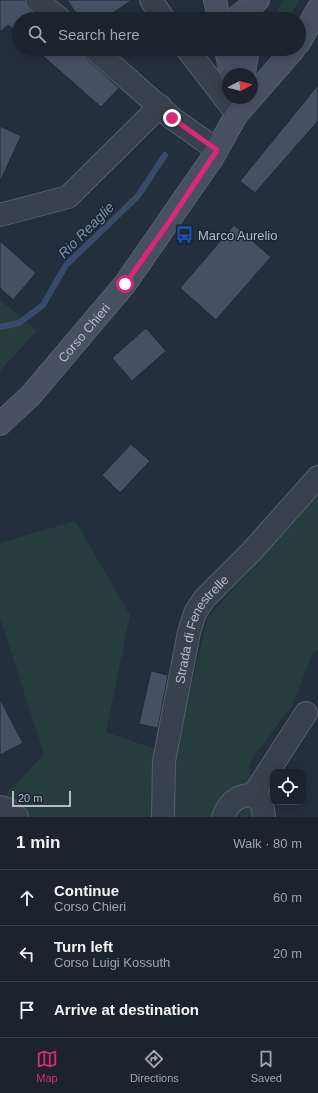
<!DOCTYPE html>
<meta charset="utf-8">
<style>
body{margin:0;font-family:Helvetica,sans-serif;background:#282f3a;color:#f1f3f6}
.controls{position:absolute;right:12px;bottom:12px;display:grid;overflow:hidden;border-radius:8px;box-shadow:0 2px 10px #0003}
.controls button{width:36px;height:36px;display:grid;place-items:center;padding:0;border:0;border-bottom:1px solid #39404a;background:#1b232e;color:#f1f3f6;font:20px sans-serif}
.compass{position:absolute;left:222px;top:68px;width:36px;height:36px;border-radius:50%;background:#1b232e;box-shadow:0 2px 10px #0003;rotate:83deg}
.scale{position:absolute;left:12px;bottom:10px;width:59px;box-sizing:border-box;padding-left:4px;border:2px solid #b4bcc9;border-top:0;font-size:11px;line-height:14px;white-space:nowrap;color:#b4bcc9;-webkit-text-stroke:3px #1d2633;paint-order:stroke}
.stop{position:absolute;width:12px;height:12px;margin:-9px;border:3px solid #db2777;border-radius:50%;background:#fff}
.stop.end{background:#db2777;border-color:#fff;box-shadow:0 1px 4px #0008}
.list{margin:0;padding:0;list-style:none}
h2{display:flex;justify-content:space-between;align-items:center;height:52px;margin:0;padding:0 16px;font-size:17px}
h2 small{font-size:13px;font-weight:400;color:#a0a4aa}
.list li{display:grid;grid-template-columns:26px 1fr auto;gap:12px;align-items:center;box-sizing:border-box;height:56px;padding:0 16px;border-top:1px solid #39404a}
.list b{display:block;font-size:15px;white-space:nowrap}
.list p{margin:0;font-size:13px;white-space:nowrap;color:#a0a4aa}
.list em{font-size:13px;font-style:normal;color:#a0a4aa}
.icon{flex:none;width:22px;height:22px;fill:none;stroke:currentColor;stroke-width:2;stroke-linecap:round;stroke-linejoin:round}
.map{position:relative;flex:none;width:318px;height:817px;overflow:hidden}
.search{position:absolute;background:#1b232e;box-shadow:0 2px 10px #0003;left:12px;right:12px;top:12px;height:44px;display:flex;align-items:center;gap:10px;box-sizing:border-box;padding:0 14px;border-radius:22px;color:#a0a4aa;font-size:15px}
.sheet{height:220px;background:#1b232e}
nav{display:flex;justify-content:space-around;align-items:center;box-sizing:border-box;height:56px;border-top:1px solid #39404a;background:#1b232e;font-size:11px;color:#a0a4aa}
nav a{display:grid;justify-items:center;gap:2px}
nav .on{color:#db2777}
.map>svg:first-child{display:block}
.green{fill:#263c3f}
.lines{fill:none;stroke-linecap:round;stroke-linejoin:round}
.stream{stroke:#394c67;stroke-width:6}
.building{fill:#455162;stroke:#1f2835}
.minor-casing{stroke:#565f6c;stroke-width:24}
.secondary-casing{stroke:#565f6c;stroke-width:24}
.minor{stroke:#38414e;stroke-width:22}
.secondary{stroke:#465061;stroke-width:22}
.route{stroke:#db2777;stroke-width:5}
.labels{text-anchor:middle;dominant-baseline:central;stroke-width:3;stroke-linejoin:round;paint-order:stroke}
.poi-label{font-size:13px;fill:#b4bcc9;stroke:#1d2633;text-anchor:start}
.street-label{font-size:13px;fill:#b4bcc9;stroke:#1d2633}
.water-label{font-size:14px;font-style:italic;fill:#7c92b1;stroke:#1d2633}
</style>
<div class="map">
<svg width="318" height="817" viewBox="0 0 318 817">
<rect width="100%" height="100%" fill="#242f3e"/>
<path class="green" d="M 283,0 L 299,0 L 289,19 L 273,19 Z
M 0,300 L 37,331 L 0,371 Z
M 318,494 L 318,650 L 313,652 L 293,704 L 249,764 L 256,817 L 0,817 L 0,801 L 44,754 L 0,618 L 0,543 L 75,521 L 130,615 L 106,732 L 175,756 L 207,619 Z"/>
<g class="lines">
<path class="stream" d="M 0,327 L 19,323 L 43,305 L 66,265 L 138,196 L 165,155"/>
</g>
<path class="building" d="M 0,0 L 25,0 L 29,9 L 40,19 L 19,19 L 19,34 L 8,25 L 0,32 Z
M 67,0 L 132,0 L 104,19 L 80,19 Z
M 35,49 L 82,49 L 86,58 L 119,88 L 101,107 Z
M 318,85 L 318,121 L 255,193 L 240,181 Z
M 0,126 L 21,136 L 0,182 Z
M 234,225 L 271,257 L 216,320 L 180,288 Z
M 0,241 L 36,273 L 13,300 L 0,288 Z
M 146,328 L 166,351 L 132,381 L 112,358 Z
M 131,444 L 150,461 L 120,493 L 102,475 Z
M 151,671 L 168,675 L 158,728 L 139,724 Z
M 0,699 L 23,743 L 0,755 Z"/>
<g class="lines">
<defs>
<g id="minor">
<path d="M 37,0 L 60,19"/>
<path d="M 151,0 L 164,19"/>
<path d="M 94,49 L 172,118 L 217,150"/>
<path d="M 187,49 L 237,114"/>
<path d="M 0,215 L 68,197 L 160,106"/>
<path d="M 253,795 L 306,713"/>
<path d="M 0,807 L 9,810 L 17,817"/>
<path id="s1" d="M 163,817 L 164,761 L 189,632 L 195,613 L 204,599 L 252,551 L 318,477"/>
<path d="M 223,817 C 228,803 238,794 253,795 L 262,803 L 264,817"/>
</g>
<g id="secondary">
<path d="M 215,0 L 219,19"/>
<path d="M 235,19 L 258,0"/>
<path d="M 299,43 L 318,9"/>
<path d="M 226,49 L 231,74"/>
<path d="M 244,74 L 248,49"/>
<path d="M 252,97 L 294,49"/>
<path id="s2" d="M 0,424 L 31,395 L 125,284 L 211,160 L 237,114 L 251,98"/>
</g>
</defs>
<use href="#minor" class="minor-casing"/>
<use href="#secondary" class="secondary-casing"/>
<use href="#minor" class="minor"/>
<use href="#secondary" class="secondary"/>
</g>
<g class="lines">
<path class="route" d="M 125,284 L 169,222 L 217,150 L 172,118"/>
</g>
<defs>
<symbol id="bus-bare" viewBox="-9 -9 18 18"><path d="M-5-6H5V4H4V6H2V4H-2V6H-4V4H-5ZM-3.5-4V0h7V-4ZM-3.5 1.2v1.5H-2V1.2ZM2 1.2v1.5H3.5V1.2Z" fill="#1a4fb4" stroke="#1d2633" stroke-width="2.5" paint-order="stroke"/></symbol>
</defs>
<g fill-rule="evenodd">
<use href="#bus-bare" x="172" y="222" width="25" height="25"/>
</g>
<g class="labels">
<g class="poi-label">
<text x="198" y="235">Marco Aurelio</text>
</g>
<g class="street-label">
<text stroke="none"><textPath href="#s2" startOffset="124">Corso Chieri</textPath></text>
<text stroke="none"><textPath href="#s1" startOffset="195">Strada di Fenestrelle</textPath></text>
</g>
<g class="water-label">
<text transform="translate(86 230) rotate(-45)">Rio Reaglie</text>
</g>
</g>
</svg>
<div class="controls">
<button><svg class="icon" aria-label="locate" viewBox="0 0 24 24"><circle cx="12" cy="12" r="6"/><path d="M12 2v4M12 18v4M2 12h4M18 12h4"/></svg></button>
</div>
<svg class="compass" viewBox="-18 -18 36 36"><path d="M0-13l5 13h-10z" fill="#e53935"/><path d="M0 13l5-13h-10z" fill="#a0a4aa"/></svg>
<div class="scale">20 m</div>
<div class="stop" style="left:125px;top:284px"></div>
<div class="stop end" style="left:172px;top:118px"></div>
<div class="search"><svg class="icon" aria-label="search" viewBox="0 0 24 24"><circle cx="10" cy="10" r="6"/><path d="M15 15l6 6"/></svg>Search here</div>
</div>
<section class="sheet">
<h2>1 min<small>Walk · 80 m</small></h2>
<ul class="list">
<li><svg class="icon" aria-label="ahead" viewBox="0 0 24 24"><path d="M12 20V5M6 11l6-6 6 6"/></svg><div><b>Continue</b><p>Corso Chieri</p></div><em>60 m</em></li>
<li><svg class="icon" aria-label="left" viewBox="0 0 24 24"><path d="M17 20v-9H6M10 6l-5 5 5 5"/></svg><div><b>Turn left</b><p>Corso Luigi Kossuth</p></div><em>20 m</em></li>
<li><svg class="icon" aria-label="arrive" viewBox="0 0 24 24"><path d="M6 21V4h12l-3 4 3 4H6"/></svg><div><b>Arrive at destination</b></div></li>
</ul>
</section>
<nav>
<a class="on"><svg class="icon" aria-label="map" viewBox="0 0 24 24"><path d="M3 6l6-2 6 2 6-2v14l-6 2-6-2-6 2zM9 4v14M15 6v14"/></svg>Map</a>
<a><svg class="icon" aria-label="directions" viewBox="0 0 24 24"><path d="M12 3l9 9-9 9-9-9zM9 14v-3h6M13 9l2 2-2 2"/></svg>Directions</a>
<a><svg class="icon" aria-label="saved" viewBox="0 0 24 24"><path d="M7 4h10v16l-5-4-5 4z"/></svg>Saved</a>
</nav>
